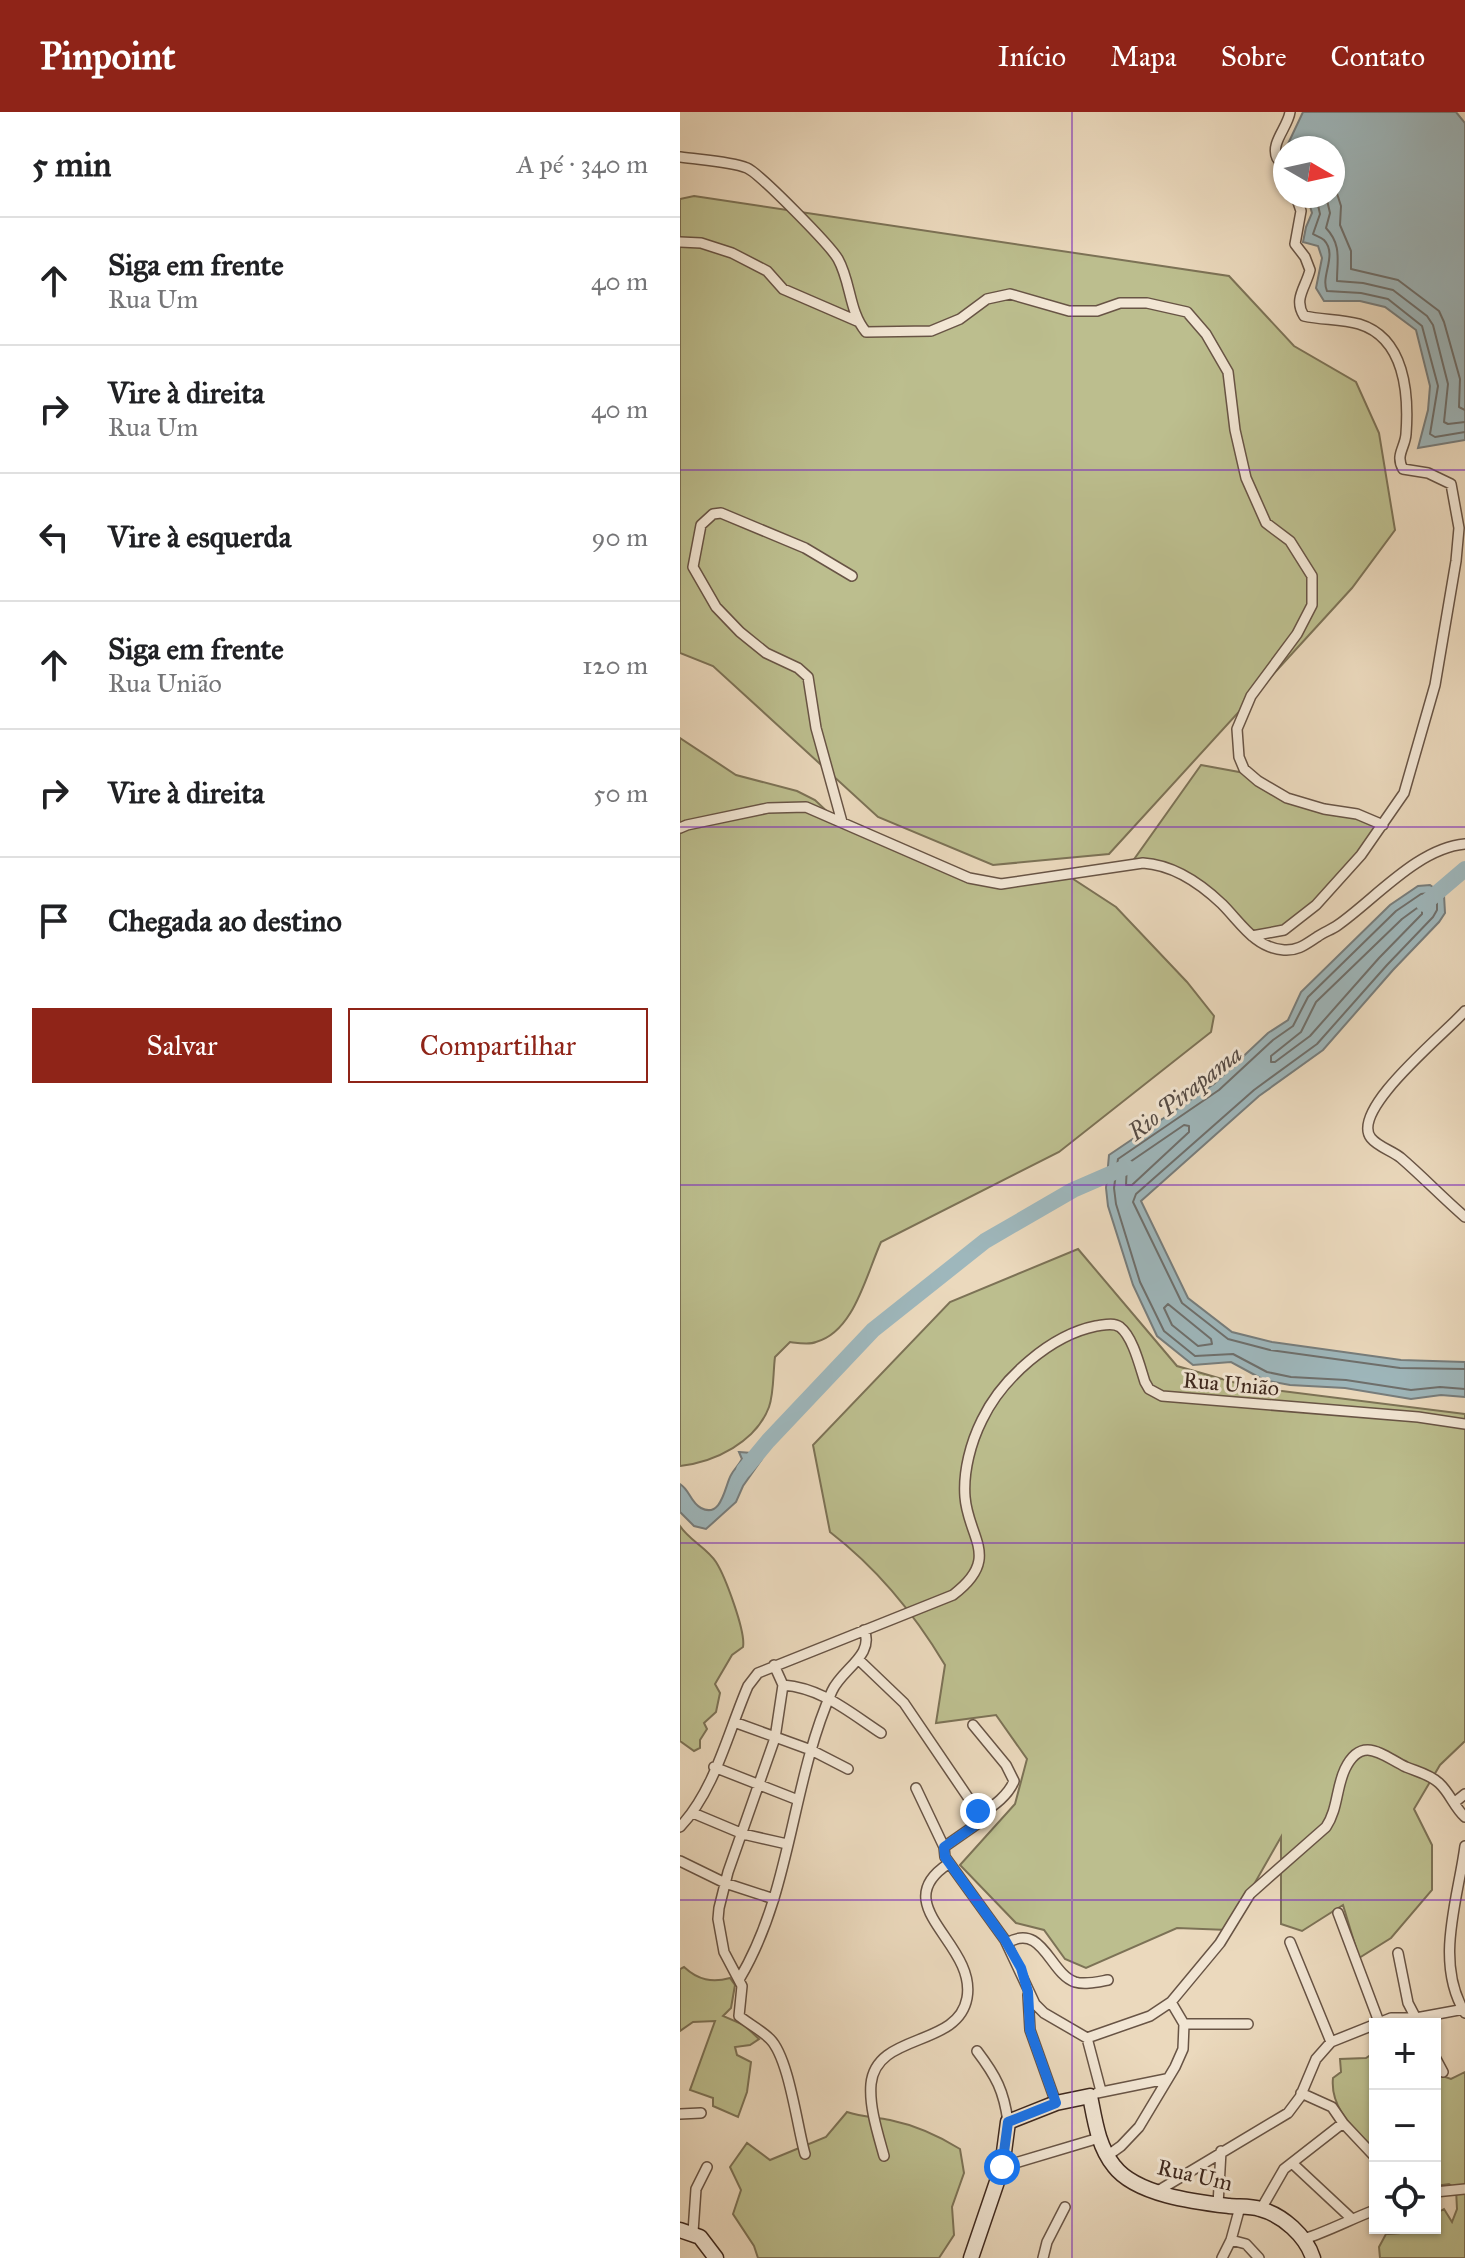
<!DOCTYPE html>
<html lang="pt">
<meta charset="utf-8">
<style>
body{margin:0;font-family:"IM FELL Great Primer",serif;background:#f6f6f6;color:#202124}
.controls{position:absolute;right:24px;bottom:24px;display:grid;overflow:hidden;border-radius:0px;box-shadow:0 2px 6px #0004}
.controls button{width:72px;height:72px;display:grid;place-items:center;padding:0;border:0;border-bottom:2px solid #e0e0e0;background:#fff;color:#202124;font:40px sans-serif}
.compass{position:absolute;left:593px;top:24px;width:72px;height:72px;border-radius:50%;background:#fff;box-shadow:0 2px 6px #0004;rotate:99deg}
.stop{position:absolute;width:24px;height:24px;margin:-18px;border:6px solid #1a73e8;border-radius:50%;background:#fff}
.stop.end{background:#1a73e8;border-color:#fff;box-shadow:0 2px 8px #0008}
.list{margin:0;padding:0;list-style:none}
h2{display:flex;justify-content:space-between;align-items:center;height:104px;margin:0;padding:0 32px;font-size:34px}
h2 small{font-size:26px;font-weight:400;color:#757577}
.list li{display:grid;grid-template-columns:52px 1fr auto;gap:24px;align-items:center;box-sizing:border-box;height:128px;padding:0 32px;border-top:2px solid #e0e0e0}
.list b{display:block;font-size:30px;white-space:nowrap}
.list p{margin:0;font-size:26px;white-space:nowrap;color:#757577}
.list em{font-size:26px;font-style:normal;color:#757577}
.actions{display:flex;gap:16px;padding:24px 32px}
.actions a{flex:1;padding:18px 0;border:2px solid #8f2418;border-radius:0px;text-align:center;font-size:28px;color:#8f2418}
.actions .main{background:#8f2418;color:#fff}
.icon{flex:none;width:44px;height:44px;fill:none;stroke:currentColor;stroke-width:2;stroke-linecap:round;stroke-linejoin:round}
.map{position:relative;flex:none;width:785px;height:2146px;overflow:hidden}
header{display:flex;align-items:center;gap:48px;box-sizing:border-box;height:112px;padding:0 40px;background:#8f2418;color:#fff}
header strong{font-size:38px}
nav{display:flex;gap:44px;margin-inline-start:auto;font-size:28px}
main{display:flex}
aside{flex:1;background:#fff}
.map>svg:first-child{display:block}
.green{fill:#bcbe8e;stroke:#7c7256;stroke-width:2}
.water{fill:#9eb7bc;stroke:#777d7c;stroke-width:2}
.lines{fill:none;stroke-linecap:round;stroke-linejoin:round}
.shore{stroke:#6e6f6c;stroke-width:2}
.river{stroke:#9eb7bc;stroke-width:16}
.street-casing{stroke:#685445;stroke-width:12}
.secondary-casing{stroke:#3d271d;stroke-width:17}
.street{stroke:#f2e6d4;stroke-width:9}
.secondary{stroke:#f2e6d4;stroke-width:14}
.route{stroke:#1a73e8;stroke-width:10}
.grid{fill:none;stroke:#7b2cbf;stroke-width:2;stroke-opacity:0.55}
.labels{text-anchor:middle;dominant-baseline:central;stroke-width:6;stroke-linejoin:round;paint-order:stroke}
.street-label{font-size:22px;fill:#3d271d;stroke:#f2e6d4}
.water-label{font-size:24px;font-style:italic;fill:#554b45;stroke:#f2e6d4}
</style>
<header>
<strong>Pinpoint</strong>
<nav><a>Início</a><a>Mapa</a><a>Sobre</a><a>Contato</a></nav>
</header>
<main>
<aside>
<h2>5 min<small>A pé · 340 m</small></h2>
<ul class="list">
<li><svg class="icon" aria-label="ahead" viewBox="0 0 24 24"><path d="M12 20V5M6 11l6-6 6 6"/></svg><div><b>Siga em frente</b><p>Rua Um</p></div><em>40 m</em></li>
<li><svg class="icon" aria-label="right" viewBox="0 0 24 24"><path d="M7 20v-9h11M14 6l5 5-5 5"/></svg><div><b>Vire à direita</b><p>Rua Um</p></div><em>40 m</em></li>
<li><svg class="icon" aria-label="left" viewBox="0 0 24 24"><path d="M17 20v-9H6M10 6l-5 5 5 5"/></svg><div><b>Vire à esquerda</b></div><em>90 m</em></li>
<li><svg class="icon" aria-label="ahead" viewBox="0 0 24 24"><path d="M12 20V5M6 11l6-6 6 6"/></svg><div><b>Siga em frente</b><p>Rua União</p></div><em>120 m</em></li>
<li><svg class="icon" aria-label="right" viewBox="0 0 24 24"><path d="M7 20v-9h11M14 6l5 5-5 5"/></svg><div><b>Vire à direita</b></div><em>50 m</em></li>
<li><svg class="icon" aria-label="arrive" viewBox="0 0 24 24"><path d="M6 21V4h12l-3 4 3 4H6"/></svg><div><b>Chegada ao destino</b></div></li>
</ul>
<div class="actions"><a class="main">Salvar</a><a>Compartilhar</a></div>
</aside>
<div class="map">
<svg width="785" height="2146" viewBox="0 0 785 2146">
<rect width="100%" height="100%" fill="#ebd9bd"/>
<filter id="stains"><feTurbulence type="fractalNoise" baseFrequency=".0025" numOctaves="4"/><feColorMatrix values="0 0 0 0 .2 0 0 0 0 .09 0 0 0 0 .02 0 0 0 .5 -.17"/></filter>
<radialGradient id="worn" r=".72"><stop offset=".6" stop-color="#630" stop-opacity="0"/><stop offset="1" stop-color="#630" stop-opacity=".3"/></radialGradient>
<path class="green" d="M 14,84 L 549,164 L 614,234 L 676,270 L 699,321 L 715,418 L 672,476 L 429,742 L 313,753 L 198,705 L 33,554 L 0,541 L 0,87 Z
M 0,626 L 56,663 L 117,679 L 135,688 L 154,706 L 304,770 L 387,763 L 436,795 L 507,870 L 534,904 L 531,920 L 379,1040 L 201,1130 C 186,1163 174,1220 136,1230 C 129,1233 118,1231 110,1230 L 95,1245 C 93,1260 94,1281 89,1295 C 76,1330 35,1350 0,1354 Z
M 521,653 L 570,662 L 606,687 L 676,703 L 701,713 C 666,758 630,802 580,830 L 500,759 L 450,753 Z
M 398,1137 L 497,1254 L 570,1275 L 785,1302 L 785,1629 L 760,1653 L 734,1697 L 752,1733 L 752,1778 L 711,1826 L 679,1846 L 663,1793 L 622,1819 L 601,1812 L 601,1725 L 548,1818 L 497,1816 L 406,1856 L 385,1847 L 364,1818 L 336,1811 L 280,1753 L 335,1692 L 347,1647 L 316,1603 L 256,1611 L 265,1553 C 234,1501 198,1457 150,1420 L 133,1333 L 270,1190 Z
M 0,1414 C 9,1428 27,1436 36,1450 C 45,1464 66,1520 63,1535 L 52,1543 L 35,1572 L 40,1581 L 36,1600 L 24,1611 L 27,1617 L 20,1628 L 20,1636 L 14,1639 L 0,1629 Z
M 4,1855 C 18,1868 32,1871 50,1866 L 55,1873 L 51,1896 L 43,1904 L 64,1913 L 79,1927 L 70,1933 L 55,1935 L 57,1943 L 71,1950 L 67,1980 L 58,2005 L 33,1994 L 33,1986 L 10,1978 L 35,1909 L 13,1910 L 0,1919 L 0,1857 Z
M 695,1940 L 695,2030 L 689,2033 C 671,2014 650,1994 653,1966 L 661,1960 L 660,1947 L 686,1946 Z
M 755,1955 L 759,1963 L 771,1967 L 785,1960 L 785,2146 L 700,2146 L 699,2135 L 706,2122 C 724,2123 737,2116 755,2116 L 755,2102 L 764,2097 L 772,2110 L 777,2097 L 776,2077 L 769,2072 L 755,2074 Z
M 167,2000 C 182,2005 195,2005 210,2008 C 234,2013 259,2024 280,2037 L 284,2061 L 272,2095 L 274,2123 L 259,2146 L 78,2146 L 74,2134 L 53,2102 L 61,2078 L 50,2055 L 67,2031 L 90,2048 L 146,2025 Z"/>
<path class="water" d="M 623,0 L 776,0 L 785,11 L 785,328 L 738,336 L 748,298 L 750,274 L 736,218 L 705,195 L 680,189 L 644,189 L 636,176 L 642,146 L 638,134 L 623,130 L 626,115 L 632,101 L 627,84 L 653,84 L 653,36 L 606,36 Z
M 750,773 L 764,783 L 765,801 L 759,810 L 713,858 L 643,938 L 579,984 L 461,1089 L 508,1186 L 552,1220 L 592,1230 L 721,1248 L 785,1250 L 785,1285 L 761,1283 L 731,1287 L 665,1276 L 610,1273 L 584,1268 L 551,1250 L 513,1253 L 477,1224 L 453,1173 L 428,1094 L 426,1076 L 429,1043 L 534,972 L 588,921 L 608,908 L 621,880 L 710,793 L 738,774 Z
M 59,1340 L 72,1341 L 82,1347 L 63,1374 L 56,1390 L 26,1417 L 14,1414 L 0,1400 L 0,1372 C 10,1378 10,1390 21,1396 C 42,1407 45,1373 51,1363 C 54,1357 59,1353 62,1347 Z"/>
<g class="lines">
<path class="shore" d="M 653,69 L 661,94 L 660,113 L 671,139 L 671,157 L 718,168 L 759,199 L 764,210 L 780,267 L 779,295 L 785,298
M 636,84 L 640,102 L 633,122 C 636,124 641,125 644,128 C 658,143 640,164 647,179 L 681,181 L 708,187 L 742,214 L 758,274 L 750,322 L 755,325 L 785,320
M 646,84 L 650,101 L 646,116 C 662,133 657,148 657,169 L 683,171 L 713,178 L 747,204 L 753,213 L 768,272 L 764,310 L 768,312 L 785,310
M 737,796 L 742,797 L 742,802 L 699,846 L 630,924 L 595,950 L 591,950 L 591,944 L 621,920 L 636,890 L 722,807 Z
M 504,1013 L 509,1014 L 509,1020 L 452,1073 L 446,1073 L 447,1052 Z
M 488,1192 L 531,1227 L 532,1232 L 518,1234 L 492,1213 L 484,1196 Z
M 785,1257 L 720,1256 L 590,1238 L 548,1227 L 502,1191 L 453,1090 L 456,1082 L 574,978 L 637,932 L 707,853 L 753,805 L 757,798 L 757,787 L 749,781 L 741,782 L 716,799 L 628,885 L 613,914 L 593,928 L 539,978 L 438,1047 L 434,1076 L 436,1092 L 460,1170 L 484,1219 L 515,1244 L 553,1242 L 587,1260 L 611,1265 L 666,1268 L 731,1278 L 760,1275 L 785,1277"/>
<path class="river" d="M 744,792 L 785,757
M 64,1358 L 88,1329 L 193,1218 L 305,1129 L 393,1078 L 446,1055"/>
<defs>
<path id="street" d="M 0,45 C 20,48 49,49 67,56 C 79,61 150,133 158,147 C 171,170 169,200 186,220 L 251,219 L 280,207 L 307,187 L 330,182 L 389,199 L 417,199 L 440,191 L 467,191 L 507,200 L 526,222 L 548,260 L 555,318 L 566,366 L 586,411 L 610,429 L 632,464 L 632,493 L 617,522 L 571,584 L 557,617 L 559,645 L 564,657 L 578,669 L 607,686 L 644,697 L 677,702 L 703,713
M 605,58 C 603,53 600,50 597,46 C 590,31 608,15 610,0
M 0,130 L 21,131 L 52,141 L 87,159 L 103,177 L 177,209
M 162,710 L 136,616 L 128,565 L 118,556 L 86,541 L 60,520 L 36,495 L 13,455 L 21,413 L 33,402 L 41,401 L 125,436 L 172,464
M 0,716 L 7,713 L 88,696 L 126,695 L 289,766 L 321,772 L 463,751 C 494,753 520,771 542,792 C 561,811 575,836 604,838 C 618,839 626,832 637,825 C 644,820 651,818 658,813 C 695,787 738,736 785,732
M 572,824 L 604,818 L 636,793 L 681,743 L 724,681 L 755,573 L 776,449 L 779,416 L 771,372 L 748,361 L 723,357 C 715,343 725,336 726,322 C 729,282 725,226 679,212 C 661,207 642,208 624,204 C 613,187 626,175 630,158 L 625,145 L 615,132 L 621,99 L 616,84
M 785,899 C 767,920 669,998 691,1026 C 698,1035 713,1039 721,1046 C 743,1065 763,1086 785,1105
M 178,1547 L 224,1591 L 300,1703 L 297,1712 L 264,1735
M 94,1553 L 103,1573 L 95,1626 L 48,1760 L 39,1796 L 38,1807 L 44,1840 L 62,1874 L 59,1904 C 69,1912 81,1918 90,1927 C 109,1946 117,2014 125,2042
M 103,1573 C 142,1576 169,1600 201,1621
M 54,1610 L 131,1638 L 168,1657
M 293,1613 L 326,1653 L 334,1669 C 328,1684 313,1694 300,1703
M 34,1655 L 118,1688
M 236,1676 L 264,1735 L 265,1745 L 325,1828 L 355,1892 L 364,1901 L 407,1926 L 421,1979
M 775,1690 L 785,1682
M 13,1701 L 63,1722 L 107,1732
M 0,1715 C 35,1678 48,1620 68,1574 L 78,1561 L 273,1483 C 322,1446 288,1426 285,1385 C 283,1359 291,1330 302,1308 C 322,1266 371,1223 416,1214 C 424,1213 433,1210 440,1215 C 453,1225 460,1255 465,1270 L 469,1277 L 482,1284 L 738,1305 L 785,1312
M 785,1734 C 778,1788 754,1850 785,1901
M 0,1749 L 45,1771 L 94,1787
M 658,1801 L 699,1910
M 610,1830 L 651,1930
M 327,1831 C 363,1810 369,1861 395,1870 C 405,1873 417,1870 428,1868
M 718,1841 L 728,1891 L 739,1912
M 60,1866 C 112,1778 111,1671 152,1579 C 162,1557 195,1543 184,1518
M 348,1883 L 350,1918 L 376,1991
M 491,1890 L 504,1912 L 568,1912
M 407,1926 L 470,1904 L 491,1890 L 540,1831 L 570,1782 L 646,1715 C 658,1697 656,1676 665,1657 C 682,1622 703,1644 726,1655 C 738,1660 749,1662 759,1671 C 770,1681 774,1695 785,1705
M 297,1939 C 316,1964 324,1979 328,2010
M 755,1945 L 763,1960
M 417,1981 L 486,1967
M 621,1981 L 652,1995 L 663,2011 L 695,2045
M 0,2002 L 21,2001
M 204,2044 C 198,2022 189,1995 191,1972 C 196,1920 278,1936 287,1886 C 297,1831 205,1794 268,1752
M 427,2044 L 441,2034 L 459,2015 L 495,1955 L 503,1937 L 504,1912
M 612,2051 L 672,2107
M 322,2055 L 419,2026
M 476,2080 L 608,2001 L 620,1985 L 636,1947 L 651,1930 L 711,1906 L 736,1906 L 785,1897
M 755,2080 L 785,2077
M 538,2093 L 541,2039
M 581,2097 L 604,2057 L 663,2011
M 13,2120 L 16,2077 L 27,2055
M 624,2127 C 649,2119 671,2107 695,2098
M 551,2128 L 566,2132 L 579,2146
M 363,2146 L 367,2130 L 385,2095
M 542,2146 L 551,2128 L 560,2095"/>
<path id="secondary" d="M 0,2118 L 20,2125 L 36,2146
M 291,2146 L 322,2055 L 328,2010 L 376,1991 L 410,1984 C 415,2009 418,2034 434,2054 C 456,2083 516,2090 549,2094 C 559,2095 571,2094 580,2097 C 603,2103 626,2124 633,2146"/>
</defs>
<use href="#street" class="street-casing"/>
<use href="#secondary" class="secondary-casing"/>
<use href="#street" class="street"/>
<use href="#secondary" class="secondary"/>
</g>
<g class="lines">
<path class="route" d="M 298,1699 L 300,1703 L 297,1712 L 264,1735 L 265,1745 L 325,1828 L 341,1856 L 348,1880 L 350,1918 L 376,1991 L 328,2010 L 322,2055"/>
</g>
<path class="grid" d="M 392,0 L 392,2146M 0,358 L 785,358M 0,715 L 785,715M 0,1073 L 785,1073M 0,1431 L 785,1431M 0,1788 L 785,1788"/>
<g class="labels">
<g class="street-label">
<text transform="translate(551 1272) rotate(5)">Rua União</text>
<text transform="translate(515 2063) rotate(13)">Rua Um</text>
</g>
<g class="water-label">
<text transform="translate(505 981) rotate(-38)">Rio Pirapama</text>
</g>
</g>
<rect width="100%" height="100%" filter="url(#stains)"/>
<rect width="100%" height="100%" fill="url(#worn)"/>
</svg>
<div class="controls">
<button>+</button>
<button>−</button>
<button><svg class="icon" aria-label="locate" viewBox="0 0 24 24"><circle cx="12" cy="12" r="6"/><path d="M12 2v4M12 18v4M2 12h4M18 12h4"/></svg></button>
</div>
<svg class="compass" viewBox="-18 -18 36 36"><path d="M0-13l5 13h-10z" fill="#e53935"/><path d="M0 13l5-13h-10z" fill="#757577"/></svg>
<div class="stop" style="left:322px;top:2055px"></div>
<div class="stop end" style="left:298px;top:1699px"></div>
</div>
</main>
